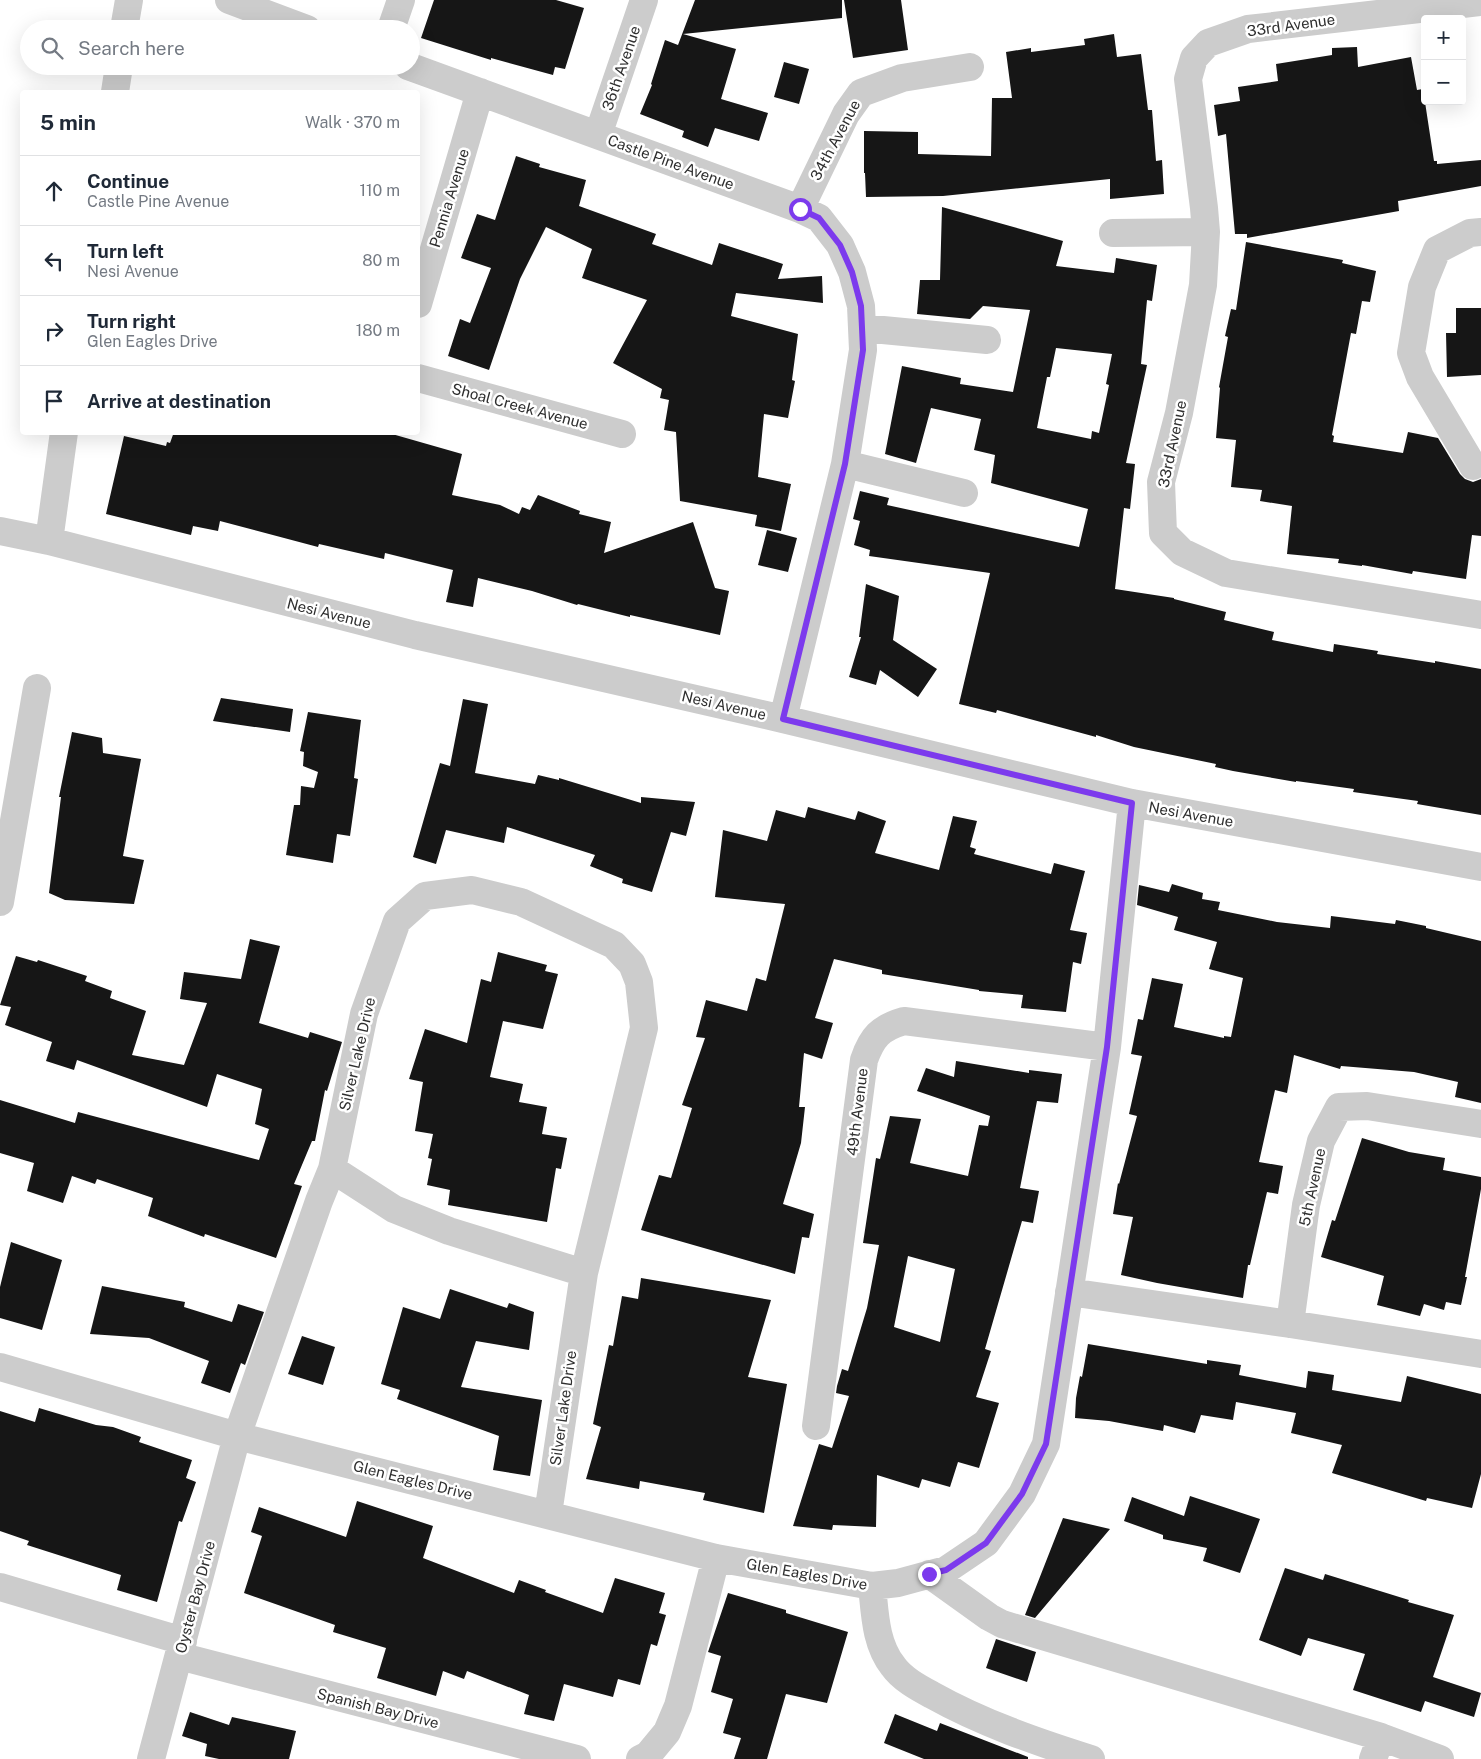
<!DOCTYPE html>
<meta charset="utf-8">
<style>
body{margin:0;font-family:"Public Sans",sans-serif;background:#f2f2f3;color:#1f2937}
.controls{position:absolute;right:15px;top:15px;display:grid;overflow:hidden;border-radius:5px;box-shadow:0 5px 20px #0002}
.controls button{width:45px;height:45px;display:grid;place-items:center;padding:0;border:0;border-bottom:1px solid #e0e1e3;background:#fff;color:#1f2937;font:25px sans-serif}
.stop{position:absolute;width:15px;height:15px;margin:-11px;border:4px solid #7c3aed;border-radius:50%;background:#fff}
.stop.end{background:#7c3aed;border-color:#fff;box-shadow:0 1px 5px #0008}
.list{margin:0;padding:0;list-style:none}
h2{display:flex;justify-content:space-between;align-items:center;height:65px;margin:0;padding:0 20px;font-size:21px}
h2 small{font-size:16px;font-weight:400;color:#747a83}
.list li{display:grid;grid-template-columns:32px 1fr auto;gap:15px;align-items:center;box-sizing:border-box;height:70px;padding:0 20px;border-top:1px solid #e0e1e3}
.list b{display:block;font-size:19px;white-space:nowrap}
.list p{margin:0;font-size:16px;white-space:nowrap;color:#747a83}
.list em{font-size:16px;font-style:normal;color:#747a83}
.icon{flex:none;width:28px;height:28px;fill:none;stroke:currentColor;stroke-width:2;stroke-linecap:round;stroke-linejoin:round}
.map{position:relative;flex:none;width:1481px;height:1759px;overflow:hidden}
.search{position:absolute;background:#fff;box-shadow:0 5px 20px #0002;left:20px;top:20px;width:400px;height:55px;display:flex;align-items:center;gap:12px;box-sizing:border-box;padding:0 18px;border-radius:28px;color:#747a83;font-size:19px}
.panel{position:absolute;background:#fff;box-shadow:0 5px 20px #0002;left:20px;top:90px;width:400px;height:345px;border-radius:5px}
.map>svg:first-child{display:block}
.building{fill:#161616;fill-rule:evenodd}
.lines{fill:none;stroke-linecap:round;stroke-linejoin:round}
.minor{stroke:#ccc;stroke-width:28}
.route{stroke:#7c3aed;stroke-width:6}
.labels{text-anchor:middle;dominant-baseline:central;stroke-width:5;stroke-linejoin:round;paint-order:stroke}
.street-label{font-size:15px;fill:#2f2f2f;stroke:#fff}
</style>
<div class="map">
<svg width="1481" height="1759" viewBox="0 0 1481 1759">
<rect width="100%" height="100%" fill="#fff"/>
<path class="building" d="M 434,0 L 556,0 L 584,8 L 565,69 L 555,67 L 553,75 L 491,58 L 491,60 L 421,38 Z
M 695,0 L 842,0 L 842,18 L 683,34 L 736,49 L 721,99 L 768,113 L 759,141 L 715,128 L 708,147 L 682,137 L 684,131 L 640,114 L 652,85 L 651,84 L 665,40 L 678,45 Z
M 844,0 L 901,0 L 908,50 L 853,58 Z
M 1114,34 L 1117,57 L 1141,54 L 1148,110 L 1152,110 L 1156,161 L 1162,160 L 1164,194 L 1110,199 L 1110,179 L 943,196 L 866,197 L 865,173 L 864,173 L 864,131 L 918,132 L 918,154 L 991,156 L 992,98 L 1012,98 L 1006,52 L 1031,48 L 1031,52 L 1085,45 L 1084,39 Z
M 1357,47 L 1358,67 L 1411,57 L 1417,90 L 1423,89 L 1434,161 L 1437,161 L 1437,164 L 1481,160 L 1481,186 L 1398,201 L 1399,211 L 1247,238 L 1247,234 L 1235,234 L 1226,134 L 1218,136 L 1214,105 L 1240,101 L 1238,87 L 1278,81 L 1276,64 L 1332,55 L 1332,48 Z
M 784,62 L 809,69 L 799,104 L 774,97 Z
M 516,156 L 540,164 L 539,167 L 586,180 L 579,206 L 656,234 L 652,244 L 712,265 L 719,243 L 783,264 L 778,279 L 822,276 L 823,303 L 736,293 L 731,316 L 798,334 L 792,380 L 795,381 L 788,418 L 764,414 L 758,477 L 791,484 L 781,531 L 755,526 L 757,515 L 680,501 L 676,432 L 664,430 L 669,400 L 660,398 L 662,389 L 613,363 L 647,300 L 582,278 L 592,249 L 546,227 L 520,279 L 489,370 L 448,356 L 460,319 L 470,323 L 491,268 L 461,258 L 477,214 L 495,220 Z
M 942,207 L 1063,241 L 1056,266 L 1114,273 L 1116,258 L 1157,265 L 1152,301 L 1147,300 L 1141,364 L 1147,365 L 1126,463 L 1135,464 L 1130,509 L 1124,508 L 1115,589 L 1174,598 L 1174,599 L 1226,612 L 1224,620 L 1274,632 L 1272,640 L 1333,652 L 1334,644 L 1378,651 L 1377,654 L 1435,663 L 1435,661 L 1481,669 L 1481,815 L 1417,804 L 1418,801 L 1353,792 L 1354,789 L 1296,781 L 1296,782 L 1233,771 L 1215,767 L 1216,764 L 1134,747 L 1096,735 L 1096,737 L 997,710 L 996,713 L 959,704 L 990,573 L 869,556 L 870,550 L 854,545 L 860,521 L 853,519 L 860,491 L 889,498 L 887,505 L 1079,547 L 1088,509 L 991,483 L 995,455 L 974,450 L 981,419 L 931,408 L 916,463 L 885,454 L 902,366 L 961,378 L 960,384 L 1013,392 L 1030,310 L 983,306 L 970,319 L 917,314 L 920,280 L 940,280 ZM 1056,348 L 1112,354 L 1106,384 L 1109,385 L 1099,433 L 1092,431 L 1091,439 L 1037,428 L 1047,377 L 1050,377 Z
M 1246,242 L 1343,260 L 1342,263 L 1376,271 L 1370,302 L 1362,301 L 1356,334 L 1351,333 L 1332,435 L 1334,436 L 1333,442 L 1403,453 L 1408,432 L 1438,438 L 1460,474 L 1465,479 L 1473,482 L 1481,479 L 1481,536 L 1472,535 L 1466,579 L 1413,571 L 1412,574 L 1362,565 L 1362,566 L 1338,563 L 1339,559 L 1287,554 L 1292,506 L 1260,501 L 1262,490 L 1231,487 L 1236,440 L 1216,438 L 1220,388 L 1219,387 L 1228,337 L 1225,336 L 1231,309 L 1236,310 Z
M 1456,308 L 1481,308 L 1481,375 L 1447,377 L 1446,333 L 1456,333 Z
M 174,432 L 385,432 L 462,454 L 452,495 L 500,505 L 519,514 L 522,507 L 530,510 L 538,495 L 580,511 L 579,514 L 611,522 L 604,553 L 693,522 L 715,588 L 729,591 L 720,635 L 630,615 L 630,617 L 578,604 L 577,605 L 532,591 L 478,578 L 473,607 L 446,602 L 453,570 L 385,553 L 384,559 L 319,544 L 318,547 L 220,521 L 218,531 L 193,526 L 191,535 L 106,514 L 124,436 L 166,446 L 167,442 L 170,443 Z
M 767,530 L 797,538 L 788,572 L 758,565 Z
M 866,584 L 899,596 L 893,640 L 937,669 L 918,697 L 880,670 L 876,685 L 849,677 L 861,637 L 859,637 Z
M 221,698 L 293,709 L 290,732 L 213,721 Z
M 463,699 L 488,704 L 475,773 L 535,784 L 538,775 L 559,780 L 559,778 L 641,803 L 641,797 L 695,802 L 686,836 L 671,832 L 652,892 L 622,883 L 623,879 L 590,866 L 595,855 L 507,827 L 504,843 L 446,830 L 436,864 L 413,857 L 440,763 L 450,766 Z
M 308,712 L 361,720 L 354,778 L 358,779 L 350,836 L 337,834 L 333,863 L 286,855 L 294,805 L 300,805 L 301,786 L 314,788 L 318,772 L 303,766 L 304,752 L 300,751 Z
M 72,732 L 102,738 L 103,753 L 141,759 L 123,856 L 144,860 L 134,904 L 65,900 L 49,893 L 61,797 L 59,797 Z
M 808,807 L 855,820 L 858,811 L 886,821 L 875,853 L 939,870 L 953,816 L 977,821 L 970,847 L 976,849 L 974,854 L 1051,874 L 1054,863 L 1085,871 L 1070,930 L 1087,933 L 1081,964 L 1073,962 L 1066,1012 L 1021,1008 L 1023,995 L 979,991 L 979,990 L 882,974 L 882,970 L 834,959 L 815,1018 L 833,1023 L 822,1059 L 804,1053 L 799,1107 L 805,1107 L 801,1143 L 783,1204 L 814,1214 L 809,1238 L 802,1237 L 795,1274 L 641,1230 L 659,1175 L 671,1178 L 692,1108 L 682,1105 L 705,1038 L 696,1037 L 706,1000 L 747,1011 L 756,978 L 766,981 L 785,904 L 715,897 L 723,830 L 767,841 L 776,810 L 805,818 Z
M 1172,884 L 1203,893 L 1202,899 L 1220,902 L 1218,910 L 1277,922 L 1330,928 L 1331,916 L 1395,924 L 1396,920 L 1426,926 L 1426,928 L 1481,941 L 1481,1103 L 1455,1097 L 1458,1082 L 1414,1072 L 1341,1066 L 1340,1069 L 1294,1055 L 1287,1093 L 1275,1090 L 1259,1162 L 1283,1166 L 1278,1194 L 1267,1192 L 1250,1265 L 1248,1265 L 1243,1298 L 1157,1283 L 1121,1275 L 1133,1217 L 1113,1214 L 1118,1183 L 1119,1184 L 1137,1116 L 1129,1114 L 1142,1056 L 1131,1054 L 1138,1019 L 1143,1020 L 1152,978 L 1183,984 L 1174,1027 L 1224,1038 L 1224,1036 L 1231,1037 L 1243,978 L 1209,969 L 1217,942 L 1174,930 L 1178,917 L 1137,905 L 1139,885 L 1169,892 Z
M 250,939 L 280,946 L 259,1023 L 308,1038 L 310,1032 L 342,1042 L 327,1091 L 325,1090 L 315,1141 L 312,1141 L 294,1184 L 302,1186 L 276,1258 L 205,1234 L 204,1237 L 148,1216 L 153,1198 L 97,1179 L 95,1184 L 72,1176 L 63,1203 L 27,1191 L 34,1163 L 0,1153 L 0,1100 L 75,1123 L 78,1112 L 259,1160 L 269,1129 L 255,1124 L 262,1089 L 217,1074 L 207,1107 L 77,1060 L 74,1070 L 46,1061 L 52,1042 L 5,1025 L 11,1007 L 0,1005 L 16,956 L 37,962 L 38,960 L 87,976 L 85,981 L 112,991 L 110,998 L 146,1011 L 132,1055 L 184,1065 L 207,1003 L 180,999 L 184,972 L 241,979 Z
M 498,952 L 547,965 L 545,971 L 558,974 L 543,1029 L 503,1021 L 490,1077 L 523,1084 L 519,1102 L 547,1107 L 542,1134 L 567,1138 L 561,1169 L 556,1168 L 547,1222 L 448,1205 L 450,1190 L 427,1185 L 432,1159 L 428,1158 L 433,1134 L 415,1131 L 423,1082 L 409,1079 L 425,1029 L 467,1043 L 481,979 L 491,982 Z
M 956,1061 L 1029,1073 L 1029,1070 L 1062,1074 L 1058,1103 L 1037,1101 L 1020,1188 L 1039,1191 L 1033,1223 L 1022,1221 L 985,1349 L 991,1351 L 976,1397 L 999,1403 L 979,1468 L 958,1462 L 950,1487 L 922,1479 L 919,1488 L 877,1475 L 876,1527 L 833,1525 L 832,1530 L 793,1526 L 819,1444 L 832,1448 L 849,1396 L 836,1393 L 837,1386 L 842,1369 L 848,1371 L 867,1308 L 879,1245 L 863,1243 L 876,1158 L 880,1159 L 890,1116 L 921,1119 L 910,1163 L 968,1176 L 979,1125 L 988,1126 L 990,1116 L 917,1091 L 926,1068 L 954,1077 ZM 908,1256 L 955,1269 L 940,1342 L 894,1327 Z
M 1362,1138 L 1409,1152 L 1445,1158 L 1443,1170 L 1481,1177 L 1481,1189 L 1465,1277 L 1467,1277 L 1461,1305 L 1446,1302 L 1444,1310 L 1424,1304 L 1420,1316 L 1377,1305 L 1384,1276 L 1321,1257 L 1332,1220 L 1335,1221 Z
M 11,1242 L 62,1260 L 42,1330 L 0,1318 L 0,1287 Z
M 641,1278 L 771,1300 L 748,1377 L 787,1384 L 764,1513 L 703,1500 L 705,1493 L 640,1481 L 639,1489 L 586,1479 L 601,1427 L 593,1424 L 609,1345 L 613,1346 L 622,1296 L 638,1299 Z
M 102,1286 L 185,1302 L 184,1307 L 232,1322 L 238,1304 L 264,1312 L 245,1365 L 241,1363 L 230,1393 L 201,1383 L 209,1361 L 149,1338 L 90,1334 Z
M 450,1289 L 507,1308 L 509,1303 L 534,1312 L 529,1350 L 476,1341 L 461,1387 L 542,1400 L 530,1476 L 493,1470 L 499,1436 L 397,1399 L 400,1390 L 381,1384 L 403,1307 L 440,1319 Z
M 302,1336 L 335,1347 L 323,1385 L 288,1374 Z
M 1088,1344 L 1207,1364 L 1207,1360 L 1241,1365 L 1239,1375 L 1306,1388 L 1308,1371 L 1334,1375 L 1332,1390 L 1401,1402 L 1407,1376 L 1481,1394 L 1481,1474 L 1472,1508 L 1427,1498 L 1426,1501 L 1332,1473 L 1342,1445 L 1291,1433 L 1296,1413 L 1236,1402 L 1233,1420 L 1201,1415 L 1195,1433 L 1164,1425 L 1163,1431 L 1109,1421 L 1075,1418 L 1076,1398 L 1080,1376 L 1082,1377 Z
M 39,1408 L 96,1425 L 113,1427 L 141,1437 L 139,1442 L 192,1460 L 186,1478 L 196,1482 L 182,1522 L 179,1521 L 157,1602 L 117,1590 L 121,1575 L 27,1545 L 29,1541 L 0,1531 L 0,1411 L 35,1422 Z
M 1190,1496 L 1260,1519 L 1240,1573 L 1203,1561 L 1207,1548 L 1163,1539 L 1163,1535 L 1124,1521 L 1132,1497 L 1184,1516 Z
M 357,1501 L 433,1526 L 423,1558 L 514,1593 L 519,1580 L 546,1590 L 545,1592 L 603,1613 L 615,1578 L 665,1593 L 659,1613 L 666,1615 L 657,1646 L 651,1644 L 640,1685 L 618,1679 L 613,1697 L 564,1684 L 554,1721 L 524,1714 L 529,1695 L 467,1671 L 464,1679 L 443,1671 L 436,1696 L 377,1678 L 386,1648 L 333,1632 L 335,1625 L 244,1593 L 262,1536 L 251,1532 L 259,1507 L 346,1537 Z
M 1063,1518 L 1110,1529 L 1035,1618 L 1025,1615 Z
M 1285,1568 L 1323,1580 L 1325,1574 L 1409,1600 L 1408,1602 L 1454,1615 L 1433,1677 L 1481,1693 L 1474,1717 L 1425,1701 L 1421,1712 L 1353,1690 L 1365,1654 L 1308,1638 L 1301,1656 L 1259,1640 Z
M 728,1593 L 786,1610 L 786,1613 L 848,1632 L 827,1703 L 786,1694 L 767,1759 L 734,1759 L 741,1738 L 723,1733 L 733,1699 L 711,1692 L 721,1656 L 708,1652 Z
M 996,1639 L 1036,1652 L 1027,1682 L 986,1668 Z
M 190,1712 L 229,1725 L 232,1717 L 296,1731 L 289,1759 L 219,1759 L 205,1756 L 207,1744 L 182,1736 Z
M 895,1714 L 937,1731 L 940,1723 L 1028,1757 L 1028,1759 L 924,1759 L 884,1743 Z"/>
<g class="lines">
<path class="minor" d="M 229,0 L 307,29
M 1481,2 L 1248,29 L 1208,43 L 1194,58 L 1188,79 L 1204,208 L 1206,232 L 1203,285 L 1179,413 L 1161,482 L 1163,533 L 1182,552 L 1226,573 L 1481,615
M 124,29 L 129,0
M 391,29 L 401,0
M 408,66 L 800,209 L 819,218 L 840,245 L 852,272 L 861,306 L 863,350 L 845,464 L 783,719
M 115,92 L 119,66
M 598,135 L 644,0
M 800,209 L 846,114 L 861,93 L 902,78 L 970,67
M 1113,233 L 1206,232
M 418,304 L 480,92
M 862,328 L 987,340
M 418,378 L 622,434
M 845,464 L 964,493
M 1473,466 L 1420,377 L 1411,353 L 1422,287 L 1437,250 L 1470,233 L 1481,232
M 0,531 L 49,541 L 415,635 L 783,719 L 1132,803 L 1481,867
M 49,541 L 64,432
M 0,902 L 37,688
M 1069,1292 L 1290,1324 L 1481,1354
M 1290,1324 L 1306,1205 L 1321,1141 L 1339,1107 L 1367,1106 L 1481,1124
M 0,1367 L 237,1436 L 716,1558 L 872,1586 L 898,1583 L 946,1570 L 986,1543 L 1022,1494 L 1046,1444 L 1107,1047 L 1132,803
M 816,1426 L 864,1060 C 872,1037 880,1028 904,1021 L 1107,1047
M 548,1514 L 584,1273 L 644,1028 L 639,982 L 632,964 L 614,945 L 521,902 L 472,890 L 425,896 L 397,921 L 364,1014 L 332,1169 L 394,1209 L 449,1231 L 584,1273
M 929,1574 L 989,1617 L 1002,1624 L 1381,1737 L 1440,1759
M 872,1586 C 875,1613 875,1643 893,1666 C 902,1679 919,1688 932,1695 C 982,1723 1037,1742 1091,1759
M 0,1587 L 183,1641
M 179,1656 L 577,1759
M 151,1759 L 237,1436 L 319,1201 L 332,1169
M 640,1759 L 648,1755 L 667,1732 L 678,1706 L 716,1558
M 1373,1759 L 1381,1737"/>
</g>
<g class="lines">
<path class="route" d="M 800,209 L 819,218 L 840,245 L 852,272 L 861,306 L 863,350 L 845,464 L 783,719 L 1132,803 L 1107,1047 L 1046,1444 L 1022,1494 L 986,1543 L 946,1570 L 929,1574"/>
</g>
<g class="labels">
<g class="street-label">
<text transform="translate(1291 25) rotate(-8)">33rd Avenue</text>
<text transform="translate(621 68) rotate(-71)">36th Avenue</text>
<text transform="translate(835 140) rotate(-62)">34th Avenue</text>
<text transform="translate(671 162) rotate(20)">Castle Pine Avenue</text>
<text transform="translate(449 198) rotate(-73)">Pennia Avenue</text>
<text transform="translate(520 406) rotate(15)">Shoal Creek Avenue</text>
<text transform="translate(1172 444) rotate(-78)">33rd Avenue</text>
<text transform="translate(329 613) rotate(14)">Nesi Avenue</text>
<text transform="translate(724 705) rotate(13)">Nesi Avenue</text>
<text transform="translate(1191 814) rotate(10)">Nesi Avenue</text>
<text transform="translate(357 1054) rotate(-77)">Silver Lake Drive</text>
<text transform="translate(857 1112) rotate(-83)">49th Avenue</text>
<text transform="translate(1312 1187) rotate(-78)">5th Avenue</text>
<text transform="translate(563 1408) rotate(-82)">Silver Lake Drive</text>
<text transform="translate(413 1480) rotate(14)">Glen Eagles Drive</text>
<text transform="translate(807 1574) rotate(10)">Glen Eagles Drive</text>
<text transform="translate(195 1597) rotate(-75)">Oyster Bay Drive</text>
<text transform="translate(378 1708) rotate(14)">Spanish Bay Drive</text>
</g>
</g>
</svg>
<div class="controls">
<button>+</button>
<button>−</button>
</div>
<div class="stop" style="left:800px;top:209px"></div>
<div class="stop end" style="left:929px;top:1574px"></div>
<div class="search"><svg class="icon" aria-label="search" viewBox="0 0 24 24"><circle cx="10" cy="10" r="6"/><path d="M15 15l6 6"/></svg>Search here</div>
<section class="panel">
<h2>5 min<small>Walk · 370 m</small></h2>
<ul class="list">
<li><svg class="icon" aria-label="ahead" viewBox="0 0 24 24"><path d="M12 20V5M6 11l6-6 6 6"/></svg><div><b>Continue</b><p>Castle Pine Avenue</p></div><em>110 m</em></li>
<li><svg class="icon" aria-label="left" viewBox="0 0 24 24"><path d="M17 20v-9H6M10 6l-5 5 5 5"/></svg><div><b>Turn left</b><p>Nesi Avenue</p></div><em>80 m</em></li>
<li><svg class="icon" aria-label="right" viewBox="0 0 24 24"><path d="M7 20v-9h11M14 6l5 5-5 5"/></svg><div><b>Turn right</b><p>Glen Eagles Drive</p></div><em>180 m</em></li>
<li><svg class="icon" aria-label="arrive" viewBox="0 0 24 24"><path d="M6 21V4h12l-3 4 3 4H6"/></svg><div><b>Arrive at destination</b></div></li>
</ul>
</section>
</div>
